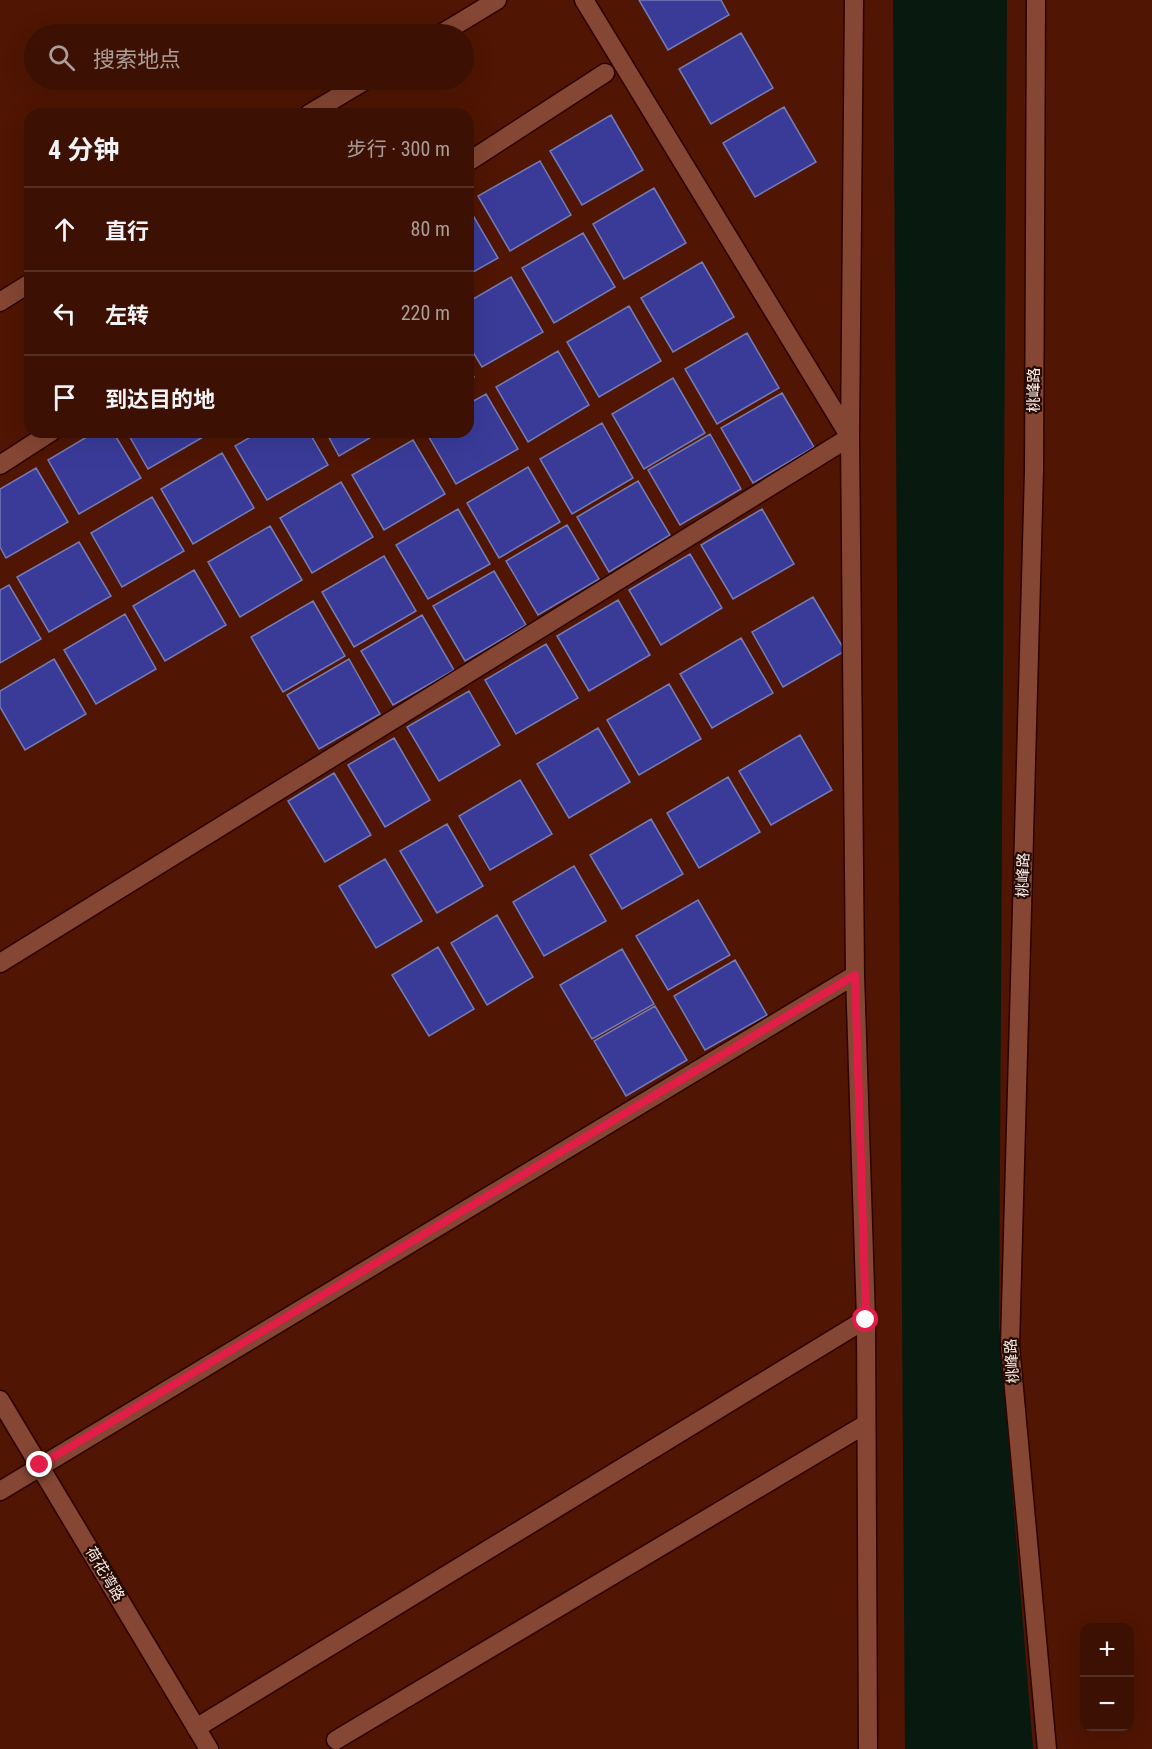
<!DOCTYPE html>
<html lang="zh">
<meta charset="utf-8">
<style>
body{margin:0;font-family:"Roboto Condensed","Noto Sans SC",sans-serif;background:#43190c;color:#f1f3f6}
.controls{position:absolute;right:18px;bottom:18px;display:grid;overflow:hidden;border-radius:12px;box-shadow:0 6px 24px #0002}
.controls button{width:54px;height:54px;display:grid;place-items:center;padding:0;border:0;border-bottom:2px solid #553024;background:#3c1002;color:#f1f3f6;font:30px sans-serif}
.stop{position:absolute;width:18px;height:18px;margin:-14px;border:4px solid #e11d48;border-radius:50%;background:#fff}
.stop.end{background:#e11d48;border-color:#fff;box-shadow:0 2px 6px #0008}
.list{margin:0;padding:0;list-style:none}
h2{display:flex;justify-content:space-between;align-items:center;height:78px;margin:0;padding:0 24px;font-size:26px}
h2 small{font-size:20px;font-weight:400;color:#ac9d99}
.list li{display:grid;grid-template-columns:39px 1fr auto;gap:18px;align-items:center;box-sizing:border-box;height:84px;padding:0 24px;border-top:2px solid #553024}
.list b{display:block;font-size:22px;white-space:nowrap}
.list em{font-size:20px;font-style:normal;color:#ac9d99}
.icon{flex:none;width:33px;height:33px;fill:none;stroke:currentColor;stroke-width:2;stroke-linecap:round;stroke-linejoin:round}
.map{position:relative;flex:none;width:1152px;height:1749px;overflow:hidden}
.search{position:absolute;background:#3c1002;box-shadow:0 6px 24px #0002;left:24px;top:24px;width:450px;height:66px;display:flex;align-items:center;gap:15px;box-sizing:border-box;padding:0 21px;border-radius:33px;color:#ac9d99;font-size:22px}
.panel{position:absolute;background:#3c1002;box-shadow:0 6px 24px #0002;left:24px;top:108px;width:450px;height:330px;border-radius:18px}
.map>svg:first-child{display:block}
.water{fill:#08190f}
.building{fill:#3a3b99;stroke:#747cb8;stroke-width:1.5}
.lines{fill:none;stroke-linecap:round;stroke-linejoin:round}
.minor-casing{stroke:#2d0300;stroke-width:21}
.minor{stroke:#854633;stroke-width:18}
.route{stroke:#e11d48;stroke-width:8}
.labels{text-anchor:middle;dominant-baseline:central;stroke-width:4.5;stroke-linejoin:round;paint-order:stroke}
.street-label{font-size:15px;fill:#fdede8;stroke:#250c05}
</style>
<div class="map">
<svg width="1152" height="1749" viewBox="0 0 1152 1749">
<rect width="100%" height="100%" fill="#501503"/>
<path class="water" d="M 893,0 L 1007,0 L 999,1324 L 1033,1749 L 905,1749 Z"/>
<path class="building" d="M 639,0 L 721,0 L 729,15 L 668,50 Z
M 741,33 L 773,88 L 711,124 L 679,69 Z
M 784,107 L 816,162 L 755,197 L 723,143 Z
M 611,115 L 643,170 L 582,205 L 550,151 Z
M 540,161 L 571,215 L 510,251 L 478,196 Z
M 654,188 L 686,243 L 624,279 L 593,224 Z
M 468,207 L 498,258 L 468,275 Z
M 583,233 L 615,287 L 554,323 L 522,268 Z
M 702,262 L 734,317 L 673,352 L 641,298 Z
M 511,277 L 543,332 L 482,367 L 468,344 L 468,302 Z
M 629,306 L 661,361 L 599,397 L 567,342 Z
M 747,333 L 779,388 L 717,424 L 685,369 Z
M 558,351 L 589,405 L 528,442 L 496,387 Z
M 468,367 L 474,377 L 468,380 Z
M 673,378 L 705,433 L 644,469 L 612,414 Z
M 782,393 L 814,447 L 753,483 L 721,428 Z
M 486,394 L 518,449 L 456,484 L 426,432 L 468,432 L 468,404 Z
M 602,423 L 633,478 L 572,514 L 540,459 Z
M 95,432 L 113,432 L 141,478 L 79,514 L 48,460 Z
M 127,432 L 209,432 L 210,433 L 148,469 Z
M 259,432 L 309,432 L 328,465 L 267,500 L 235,446 Z
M 326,432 L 380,432 L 339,456 Z
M 710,434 L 741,489 L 680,525 L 648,470 Z
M 413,440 L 445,494 L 384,530 L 352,475 Z
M 222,453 L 254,508 L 193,544 L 161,489 Z
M 528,467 L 560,522 L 499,558 L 467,503 Z
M 36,468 L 68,522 L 6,558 L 0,547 L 0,489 Z
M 638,481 L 670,535 L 609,572 L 577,517 Z
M 341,482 L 373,537 L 312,573 L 280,518 Z
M 152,497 L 184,551 L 122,587 L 91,533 Z
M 458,509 L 490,564 L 428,599 L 396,545 Z
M 762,509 L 794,564 L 733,599 L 701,545 Z
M 567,525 L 599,579 L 538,615 L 506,561 Z
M 270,526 L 302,580 L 240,617 L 208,562 Z
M 79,542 L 111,596 L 49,632 L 17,577 Z
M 690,554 L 722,608 L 661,645 L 629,590 Z
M 384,556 L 416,611 L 354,647 L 322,592 Z
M 194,570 L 226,625 L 165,661 L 133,606 Z
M 494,571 L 526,625 L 465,661 L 433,606 Z
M 9,585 L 41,639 L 0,663 L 0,590 Z
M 813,597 L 845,651 L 783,687 L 752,632 Z
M 618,600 L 650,655 L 589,691 L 557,636 Z
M 313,601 L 345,656 L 283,692 L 251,637 Z
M 125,614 L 156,669 L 96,704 L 64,650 Z
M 422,615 L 454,670 L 393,705 L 361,651 Z
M 741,638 L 773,693 L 712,728 L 680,674 Z
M 546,644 L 578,698 L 516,734 L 485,680 Z
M 54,659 L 86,714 L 25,750 L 0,707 L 0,691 Z
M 349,659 L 380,714 L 319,749 L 287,695 Z
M 669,684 L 701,739 L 639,775 L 607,720 Z
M 469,691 L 500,745 L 439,781 L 407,727 Z
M 598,728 L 630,782 L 569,818 L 537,764 Z
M 800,735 L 832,790 L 771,825 L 739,771 Z
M 394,738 L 430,800 L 385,827 L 348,765 Z
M 334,773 L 371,835 L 325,862 L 288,801 Z
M 728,777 L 760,832 L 699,868 L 667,813 Z
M 520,780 L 552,834 L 490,870 L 459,816 Z
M 651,819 L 683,874 L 622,909 L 590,855 Z
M 447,824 L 483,886 L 437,913 L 400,851 Z
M 385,859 L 422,921 L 376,948 L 339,886 Z
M 574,866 L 606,921 L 544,956 L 513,902 Z
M 698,900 L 730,955 L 668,990 L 636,936 Z
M 497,915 L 533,977 L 487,1005 L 451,943 Z
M 438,947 L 474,1009 L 429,1036 L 392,975 Z
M 622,949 L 654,1004 L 592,1039 L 560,985 Z
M 735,960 L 767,1015 L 705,1050 L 674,996 Z
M 655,1006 L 687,1060 L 626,1096 L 594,1041 Z"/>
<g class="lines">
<defs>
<path id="minor" d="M 854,0 L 850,437 L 855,975 L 866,1319 L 868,1749
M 1036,0 L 1034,471 L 1010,1345 L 1047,1749
M 441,34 L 497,0
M 309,114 L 366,80
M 468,162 L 605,73
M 0,302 L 30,283
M 0,465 L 51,432
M 0,963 L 850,437 L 584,0
M 0,1400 L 209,1749
M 0,1491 L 855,975
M 196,1728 L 866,1319
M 336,1740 L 866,1424"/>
</defs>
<use href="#minor" class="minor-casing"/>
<use href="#minor" class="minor"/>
</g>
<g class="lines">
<path class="route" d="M 40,1465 L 855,975 L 866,1320"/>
</g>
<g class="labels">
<g class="street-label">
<text transform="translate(1034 390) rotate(-90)">桃峰路</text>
<text transform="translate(1023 875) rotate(-88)">桃峰路</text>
<text transform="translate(1012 1361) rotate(-94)">桃峰路</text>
<text transform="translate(105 1574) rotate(59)">荷花湾路</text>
</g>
</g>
</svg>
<div class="controls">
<button>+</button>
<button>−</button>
</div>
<div class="stop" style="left:866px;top:1320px"></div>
<div class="stop end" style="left:40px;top:1465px"></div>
<div class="search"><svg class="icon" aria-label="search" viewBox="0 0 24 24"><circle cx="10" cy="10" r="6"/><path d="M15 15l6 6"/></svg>搜索地点</div>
<section class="panel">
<h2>4 分钟<small>步行 · 300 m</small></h2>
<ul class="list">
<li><svg class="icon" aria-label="ahead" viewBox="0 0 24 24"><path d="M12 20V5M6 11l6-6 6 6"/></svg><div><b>直行</b></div><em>80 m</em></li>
<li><svg class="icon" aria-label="left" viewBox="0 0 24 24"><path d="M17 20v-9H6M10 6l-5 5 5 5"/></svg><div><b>左转</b></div><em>220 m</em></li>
<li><svg class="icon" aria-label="arrive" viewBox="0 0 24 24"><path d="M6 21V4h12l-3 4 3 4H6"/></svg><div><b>到达目的地</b></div></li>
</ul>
</section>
</div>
